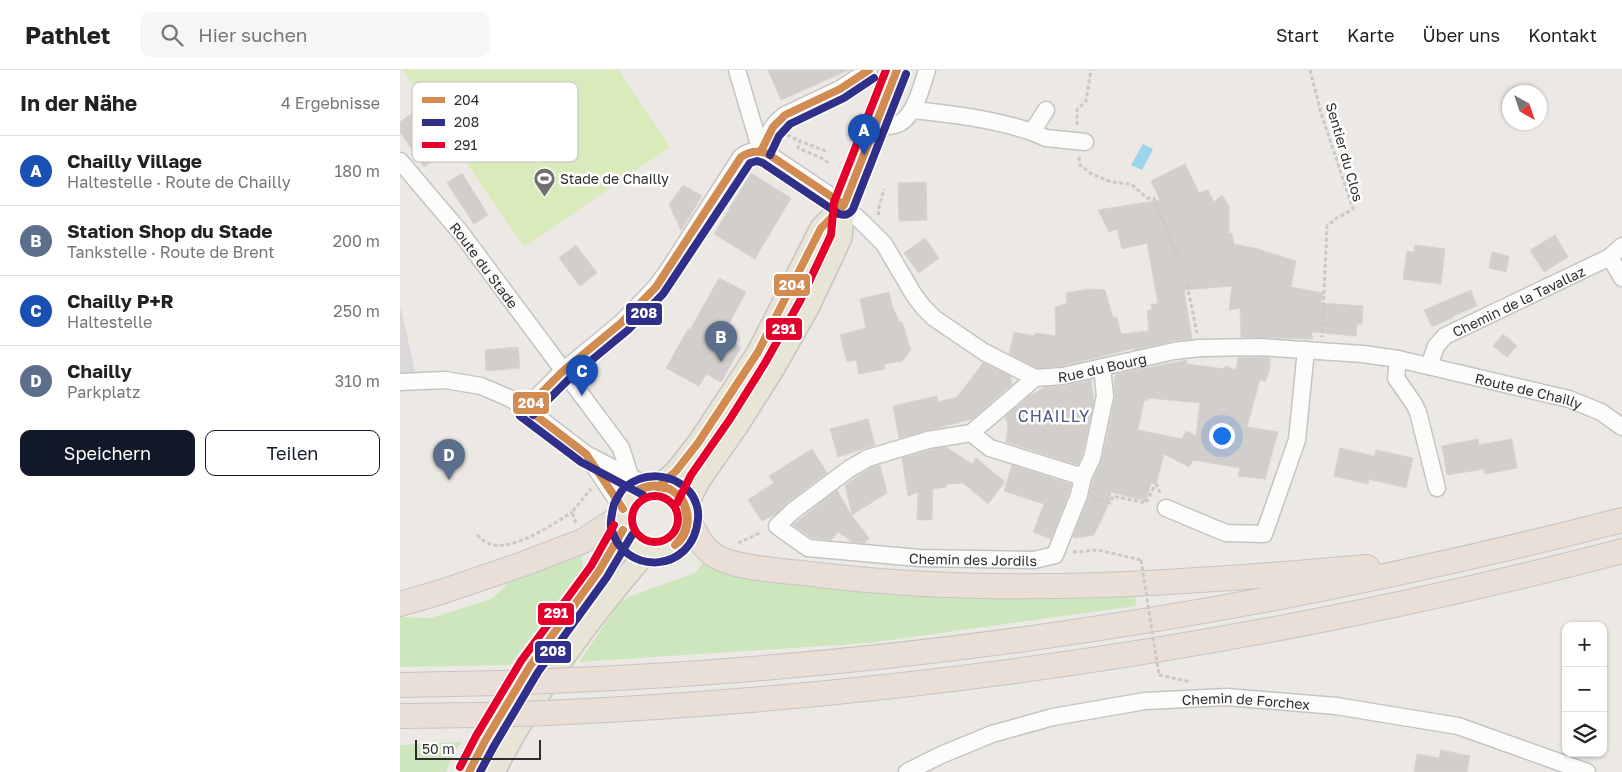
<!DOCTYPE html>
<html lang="de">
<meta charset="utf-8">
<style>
body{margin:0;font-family:"Golos Text",sans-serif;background:#f6f6f6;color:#222}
.controls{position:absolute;right:15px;bottom:15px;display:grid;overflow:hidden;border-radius:10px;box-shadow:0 1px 4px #0004}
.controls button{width:45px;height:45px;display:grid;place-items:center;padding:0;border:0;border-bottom:1px solid #e0e0e0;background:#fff;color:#222;font:25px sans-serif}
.compass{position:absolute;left:1102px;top:15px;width:45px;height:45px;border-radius:50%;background:#fff;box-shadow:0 1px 4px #0004;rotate:140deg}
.scale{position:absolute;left:15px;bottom:12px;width:126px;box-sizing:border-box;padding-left:5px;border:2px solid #2e2e2e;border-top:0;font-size:14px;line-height:18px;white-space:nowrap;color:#2e2e2e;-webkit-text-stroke:4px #fff;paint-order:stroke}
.you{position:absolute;left:821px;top:365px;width:18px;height:18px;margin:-12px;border:4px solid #fff;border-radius:50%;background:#1a73e8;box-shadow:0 0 0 8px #1a73e833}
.badge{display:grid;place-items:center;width:32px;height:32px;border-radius:50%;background:#111827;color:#fff;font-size:16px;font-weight:700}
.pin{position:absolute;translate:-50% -41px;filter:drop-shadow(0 1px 2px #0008)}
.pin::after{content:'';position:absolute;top:26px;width:18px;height:15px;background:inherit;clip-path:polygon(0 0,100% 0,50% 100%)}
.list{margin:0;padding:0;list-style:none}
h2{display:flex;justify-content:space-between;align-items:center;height:65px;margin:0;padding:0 20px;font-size:21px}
h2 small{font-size:16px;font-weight:400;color:#767676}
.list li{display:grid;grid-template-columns:32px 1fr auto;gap:15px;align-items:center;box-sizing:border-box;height:70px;padding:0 20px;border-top:1px solid #e0e0e0}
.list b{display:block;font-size:19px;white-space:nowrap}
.list p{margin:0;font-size:16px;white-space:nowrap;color:#767676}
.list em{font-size:16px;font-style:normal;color:#767676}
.actions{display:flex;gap:10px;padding:15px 20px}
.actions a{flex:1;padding:11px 0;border:1px solid #111827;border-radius:10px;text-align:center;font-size:18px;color:#111827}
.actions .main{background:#111827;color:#fff}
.icon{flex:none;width:28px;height:28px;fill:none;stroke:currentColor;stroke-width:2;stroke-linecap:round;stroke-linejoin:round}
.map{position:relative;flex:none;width:1222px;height:702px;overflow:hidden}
header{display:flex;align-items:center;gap:30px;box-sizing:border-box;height:70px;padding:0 25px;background:#fff;border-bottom:1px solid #e0e0e0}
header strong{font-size:24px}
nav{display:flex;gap:28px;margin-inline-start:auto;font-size:18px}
.search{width:350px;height:45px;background:#f6f6f6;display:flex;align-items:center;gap:12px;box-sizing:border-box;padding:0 18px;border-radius:10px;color:#767676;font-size:19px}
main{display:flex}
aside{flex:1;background:#fff}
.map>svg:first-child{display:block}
.industrial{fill:#dcd9db}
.green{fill:#cee6be}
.pitch{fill:#d9eabb}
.water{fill:#99d6ec}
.building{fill:#d1cecb;stroke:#d7d4d0;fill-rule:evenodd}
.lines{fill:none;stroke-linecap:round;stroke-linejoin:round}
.minor-casing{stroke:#c5c4c5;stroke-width:19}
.major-casing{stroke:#c6c5c4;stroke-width:24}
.highway-casing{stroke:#c6c5c4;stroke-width:26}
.path{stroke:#c9c9c8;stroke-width:3;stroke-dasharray:4 2.5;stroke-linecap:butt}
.minor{stroke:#fcfcfb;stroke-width:16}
.major{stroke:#e8e4d6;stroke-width:21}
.highway{stroke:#eadfd6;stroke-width:24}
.highway-bridge-casing{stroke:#c6c5c4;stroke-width:26;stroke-linecap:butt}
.path-bridge{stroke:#c9c9c8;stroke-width:3;stroke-dasharray:4 2.5;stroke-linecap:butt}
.highway-bridge{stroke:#eadfd6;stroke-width:24}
.bus-1-casing{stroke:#fff;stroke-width:11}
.bus-2-casing{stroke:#fff;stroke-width:11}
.bus-3-casing{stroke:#fff;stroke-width:11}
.bus-1{stroke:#d28c52;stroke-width:8}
.bus-2{stroke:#302f8a;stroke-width:8}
.bus-3{stroke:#e4002b;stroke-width:8}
.labels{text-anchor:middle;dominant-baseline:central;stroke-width:5;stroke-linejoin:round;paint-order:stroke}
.street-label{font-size:14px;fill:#2e2e2e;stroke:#fff}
.poi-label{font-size:14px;fill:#2e2e2e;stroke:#fff;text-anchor:start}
.quarter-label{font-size:16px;letter-spacing:1px;fill:#4d5680;stroke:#fff}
.key{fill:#fff;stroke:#c0c0c0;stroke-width:1}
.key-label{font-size:14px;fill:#2e2e2e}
.line-badge{stroke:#fff;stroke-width:2}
.badge-label{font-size:14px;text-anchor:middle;font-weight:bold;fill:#fff}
</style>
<header>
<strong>Pathlet</strong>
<div class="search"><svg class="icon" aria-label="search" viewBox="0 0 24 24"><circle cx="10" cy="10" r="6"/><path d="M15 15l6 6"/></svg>Hier suchen</div>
<nav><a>Start</a><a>Karte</a><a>Über uns</a><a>Kontakt</a></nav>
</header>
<main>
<aside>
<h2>In der Nähe<small>4 Ergebnisse</small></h2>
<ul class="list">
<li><span class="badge" style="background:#1a4fb4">A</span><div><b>Chailly Village</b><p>Haltestelle · Route de Chailly</p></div><em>180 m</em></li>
<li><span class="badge" style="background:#5c6f8a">B</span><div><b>Station Shop du Stade</b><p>Tankstelle · Route de Brent</p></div><em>200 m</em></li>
<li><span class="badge" style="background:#1a4fb4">C</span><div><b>Chailly P+R</b><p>Haltestelle</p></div><em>250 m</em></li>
<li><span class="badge" style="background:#5c6f8a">D</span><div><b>Chailly</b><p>Parkplatz</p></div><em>310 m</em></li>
</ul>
<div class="actions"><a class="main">Speichern</a><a>Teilen</a></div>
</aside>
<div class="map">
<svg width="1222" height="702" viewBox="0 0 1222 702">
<rect width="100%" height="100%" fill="#ece8e4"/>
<path class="industrial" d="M 0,239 L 2,242 L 15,302 L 0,307 Z"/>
<path class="green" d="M 181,480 L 183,497 L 110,595 L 0,597 L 0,547 L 31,548 L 91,529 L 102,520 L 113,505 Z
M 304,492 L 313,498 L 332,506 L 468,519 L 735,522 L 736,536 L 468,573 L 179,592 L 219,533 L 233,525 L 295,503 Z
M 63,672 L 56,679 L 46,702 L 0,702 L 0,675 Z"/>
<path class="pitch" d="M 3,0 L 218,0 L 270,77 L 124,177 Z"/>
<path class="water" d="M 743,74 L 753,79 L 742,100 L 731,95 Z"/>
<path class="building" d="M 368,0 L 449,0 L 381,30 Z
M 17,40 L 46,82 L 24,97 L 0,62 L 0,52 Z
M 785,94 L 799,123 L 808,120 L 814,132 L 822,125 L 829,136 L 829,164 L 832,163 L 834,174 L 858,179 L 896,191 L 891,217 L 923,223 L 921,233 L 963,236 L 962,254 L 957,254 L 956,266 L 911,262 L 913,269 L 841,267 L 840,238 L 829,240 L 832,216 L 784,220 L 792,269 L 772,271 L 734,280 L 735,278 L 662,296 L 641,298 L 635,297 L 609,284 L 614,262 L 635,266 L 635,263 L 656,266 L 655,237 L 667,233 L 666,223 L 689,219 L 705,220 L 713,248 L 717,247 L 721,264 L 749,261 L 747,241 L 752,239 L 751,234 L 758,234 L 747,173 L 722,179 L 717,159 L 709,162 L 698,140 L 760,130 L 751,111 Z
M 62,103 L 88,145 L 74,154 L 47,113 Z
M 351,103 L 391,128 L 355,189 L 314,164 Z
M 526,112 L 527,150 L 499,151 L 498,113 Z
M 283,115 L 302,126 L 281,160 L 269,135 Z
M 1155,165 L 1168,187 L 1144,202 L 1130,180 Z
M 525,168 L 539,188 L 519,203 L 504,183 Z
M 176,175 L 197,203 L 180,216 L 159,188 Z
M 1015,175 L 1045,179 L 1041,214 L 1003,209 L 1007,181 L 1014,182 Z
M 1092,182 L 1109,186 L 1106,202 L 1089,198 Z
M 319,208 L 346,222 L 322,266 L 341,277 L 321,312 L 306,304 L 299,316 L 266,298 L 288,259 L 290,260 Z
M 1071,220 L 1077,236 L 1053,246 L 1054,247 L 1032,257 L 1024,240 Z
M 489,222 L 492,235 L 499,252 L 502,252 L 511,280 L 502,291 L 484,294 L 485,299 L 459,304 L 456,290 L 447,292 L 440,265 L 466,258 L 460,229 Z
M 1103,264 L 1117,276 L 1107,287 L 1093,276 Z
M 118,277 L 120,298 L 86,301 L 85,280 Z
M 860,287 L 870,288 L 870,298 L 865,312 L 860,309 L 847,357 L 878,362 L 865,409 L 838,406 L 840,398 L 793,390 L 789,397 L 764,384 L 756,414 L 751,413 L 746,431 L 711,422 L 707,438 L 694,465 L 676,468 L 673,467 L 688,429 L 693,410 L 702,390 L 715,328 L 714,312 L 716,304 L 787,290 L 787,294 L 825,299 L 825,296 L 836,300 L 838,288 ZM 748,328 L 800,333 L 796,366 L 786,361 L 782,369 L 738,360 L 744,330 L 748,331 Z
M 583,293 L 610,306 L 612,314 L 572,349 L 499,368 L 493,336 L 537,326 L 538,332 L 557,327 Z
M 691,310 L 694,332 L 682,385 L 678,395 L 606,372 L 608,355 L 605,347 L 629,326 L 645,317 L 665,316 Z
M 468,349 L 475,375 L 438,387 L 430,359 Z
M 1078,369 L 1079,375 L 1112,369 L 1117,398 L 1085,404 L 1084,399 L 1047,405 L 1042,376 Z
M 546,377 L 572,394 L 576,388 L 605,412 L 588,434 L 563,413 L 547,414 L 546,417 L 533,419 L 532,450 L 517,450 L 518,422 L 508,426 L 502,388 L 530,380 Z
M 940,378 L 974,386 L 976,380 L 1013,388 L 1006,418 L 969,409 L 968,414 L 934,406 Z
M 412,379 L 427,403 L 387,433 L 377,443 L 362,451 L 348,430 L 374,413 L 369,406 Z
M 480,395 L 487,423 L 452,445 L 445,415 L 472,397 Z
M 612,395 L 671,414 L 669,422 L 651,469 L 633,462 L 644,434 L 604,421 Z
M 437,420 L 452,446 L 469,468 L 465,473 L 453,472 L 438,462 L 431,470 L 412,468 L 393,455 Z
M 1041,680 L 1070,686 L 1067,702 L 1014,702 L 1017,684 L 1039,688 Z"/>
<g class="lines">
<defs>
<g id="minor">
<path d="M 337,0 L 361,81"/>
<path d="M 512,40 C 553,44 593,49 632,62 L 646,40"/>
<path d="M 476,56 C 484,56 493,57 500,53 C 515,45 522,15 527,0"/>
<path d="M 632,62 L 646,68 L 685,72"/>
<path d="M 361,81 C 368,65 371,55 385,45 L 440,19 L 469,0"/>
<path id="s1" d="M 0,91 L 61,163 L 221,378 L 230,406"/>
<path d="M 1210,187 L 1222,208"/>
<path d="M 998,289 L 996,308 L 1014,334 L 1018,342 L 1037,418"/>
<path id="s2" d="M 1029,296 L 1036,276 L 1045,266 L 1210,187 L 1222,176"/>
<path id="s3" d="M 635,308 L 571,363 L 528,370 L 468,388 L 449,399 L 393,441 L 377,456 L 408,478 L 519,488 L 634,490 L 655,485 L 679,425 L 683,407 L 692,388 L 705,326 L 702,297"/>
<path d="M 0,312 L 45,310 L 81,316 L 109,328 L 126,338 L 186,384 L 248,416"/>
<path id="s4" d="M 126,338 L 163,301 L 221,253 L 256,217 L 269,199 L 341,87 C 350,80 358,79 368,84 L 444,135 L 467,157 L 484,174 L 514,225 L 523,237 L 534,248 L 584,282 L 635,308 L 663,306 L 774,281 L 800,278 L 860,277 L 963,284 L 998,289 L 1169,329 L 1201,342 L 1222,357"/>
<path d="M 571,363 L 590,378 L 683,407"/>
<path d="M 186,384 L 223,439"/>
<path d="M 766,438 L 826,463 L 864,464 L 897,370 L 906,280"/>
<path id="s5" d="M 507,702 L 541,685 L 592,664 L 653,647 L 745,631 L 827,627 L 936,636 L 1058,656 L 1187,702"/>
</g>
<path id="major" d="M221 449a34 34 0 1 1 68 0a34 34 0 1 1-68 0Z
M 259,416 L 276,401 L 298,373 L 358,282 L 421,158 L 444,135
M 286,437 L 299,411 L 338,355 L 374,298 L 409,236 L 441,168 L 444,135 L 497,0
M 69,702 L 85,671 L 130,596 L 199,501 L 223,460
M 94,702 C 134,623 189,549 247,482"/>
<path id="highway" d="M 289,451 C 296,465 304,481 319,488 C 344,500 391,501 419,505 C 602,527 785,513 967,497
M 0,534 L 41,522 L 123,494 L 183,471 L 221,446
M 173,610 C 527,595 879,539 1222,450
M 0,615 L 100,613
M 146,643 C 510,627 870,573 1222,481
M 0,646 L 82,645"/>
</defs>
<use href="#minor" class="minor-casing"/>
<use href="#major" class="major-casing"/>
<use href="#highway" class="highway-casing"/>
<path class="path" d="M 910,0 L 921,43 L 953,139 L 937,148 L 927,156 L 922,267
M 677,55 L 677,40 L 686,31 L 691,0
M 387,65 L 400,71
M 679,87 L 680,95 L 690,103 L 711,112 L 731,114 L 747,128 L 754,128 L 779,190
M 428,93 L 424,89 L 398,78 L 400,71 L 428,82
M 479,145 L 478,141 L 484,119
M 787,215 L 797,263
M 694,429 L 710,433 L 713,426 L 746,433 L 755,415 L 757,415 L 761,425
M 176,453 L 172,442 L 191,419
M 77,465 C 82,470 87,474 94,475 C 116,479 154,454 172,442
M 338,473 L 362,462
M 673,482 L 698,480 L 741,490
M 759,605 L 791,612"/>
<use href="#minor" class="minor"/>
<use href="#major" class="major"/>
<use href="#highway" class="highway"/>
<defs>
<path id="highway-bridge" d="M 100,613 L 173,610
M 82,645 L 146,643"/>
</defs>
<use href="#highway-bridge" class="highway-bridge-casing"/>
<path class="path-bridge" d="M 741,490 L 759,605"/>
<use href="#highway-bridge" class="highway-bridge"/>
<defs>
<path id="bus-1" d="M 361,81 L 373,57 L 385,45 L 440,19 L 469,0
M 259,416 L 276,401 L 298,373 L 358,282 L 421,158 L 444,135 L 497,0
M 240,419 C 254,412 270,416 281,428
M 240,419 L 253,416 L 270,419 L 281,428
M 223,439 L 186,384 L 126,338 L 163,301 L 221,253 L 256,217 L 341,87 C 350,81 358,80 368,84 L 444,135
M 275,475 C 289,461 289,447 282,429
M 275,475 C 290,465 291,444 282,429
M 69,702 L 85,671 L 130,596 L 199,501 L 223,460"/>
<path id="bus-2" d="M 370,85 L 379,66 L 390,54 L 444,28 L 474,8
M 133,345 L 170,308 L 228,260 L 263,224 L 350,93 L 357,91 L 363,93 L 439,144 C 445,146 450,144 453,139 L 506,4
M 120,346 L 181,392 L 243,425
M 213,438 C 212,444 210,451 211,457 C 222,506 293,505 298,449 C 299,440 296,429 289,421 C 272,403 244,401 224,418 C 220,422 217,429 214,434
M 80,702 L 94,676 L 138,602 L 207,507 L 232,465"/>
<path id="bus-3" d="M232 449a23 23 0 1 1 46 0a23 23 0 1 1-46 0Z
M 277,433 L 291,405 L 330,349 L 365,293 L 400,231 L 431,165 L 434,132 L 486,0
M 60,697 L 76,666 L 121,591 L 191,496 L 214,455"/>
</defs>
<use href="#bus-1" class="bus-1-casing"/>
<use href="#bus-2" class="bus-2-casing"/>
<use href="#bus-3" class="bus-3-casing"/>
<use href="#bus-1" class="bus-1"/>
<use href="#bus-2" class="bus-2"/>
<use href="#bus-3" class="bus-3"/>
</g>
<defs>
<symbol id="stadium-pin" viewBox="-11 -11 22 30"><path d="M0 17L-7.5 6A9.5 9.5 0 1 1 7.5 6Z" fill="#706f6e" stroke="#fff"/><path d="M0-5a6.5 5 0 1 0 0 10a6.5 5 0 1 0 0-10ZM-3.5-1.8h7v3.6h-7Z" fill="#fff"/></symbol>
</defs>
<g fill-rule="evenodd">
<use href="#stadium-pin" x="132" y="96" width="25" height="34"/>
</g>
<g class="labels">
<g class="street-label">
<text transform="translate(945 82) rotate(74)">Sentier du Clos</text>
<text stroke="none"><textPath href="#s1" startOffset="134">Route du Stade</textPath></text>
<text stroke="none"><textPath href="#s2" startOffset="116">Chemin de la Tavallaz</textPath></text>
<text stroke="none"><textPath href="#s4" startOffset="785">Rue du Bourg</textPath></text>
<text stroke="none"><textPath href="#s4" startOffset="1218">Route de Chailly</textPath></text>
<text stroke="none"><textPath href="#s3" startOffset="508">Chemin des Jordils</textPath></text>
<text stroke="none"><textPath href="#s5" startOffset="351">Chemin de Forchex</textPath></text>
</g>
<g class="poi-label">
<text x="160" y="108">Stade de Chailly</text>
</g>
<g class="quarter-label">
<text x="654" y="346">CHAILLY</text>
</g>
</g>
<rect x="12" y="12" width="166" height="80" rx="8" class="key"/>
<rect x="22" y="27" width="23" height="6" fill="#d28c52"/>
<rect x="22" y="49" width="23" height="7" fill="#302f8a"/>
<rect x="22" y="72" width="23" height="6" fill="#e4002b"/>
<g class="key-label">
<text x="54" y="35">204</text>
<text x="54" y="57">208</text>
<text x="54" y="80">291</text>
</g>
<g class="line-badge">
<rect x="373" y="203" width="38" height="24" rx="5" fill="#d28c52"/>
<rect x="225" y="232" width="38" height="24" rx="5" fill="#302f8a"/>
<rect x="365" y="247" width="38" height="24" rx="5" fill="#e4002b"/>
<rect x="112" y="321" width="38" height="24" rx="5" fill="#d28c52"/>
<rect x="137" y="532" width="38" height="24" rx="5" fill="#e4002b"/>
<rect x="134" y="570" width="38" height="24" rx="5" fill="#302f8a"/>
</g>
<g class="badge-label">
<text x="392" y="220">204</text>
<text x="244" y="248">208</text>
<text x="384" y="264">291</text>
<text x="131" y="338">204</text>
<text x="156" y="548">291</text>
<text x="153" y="586">208</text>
</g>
</svg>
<div class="controls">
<button>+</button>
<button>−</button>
<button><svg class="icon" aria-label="layers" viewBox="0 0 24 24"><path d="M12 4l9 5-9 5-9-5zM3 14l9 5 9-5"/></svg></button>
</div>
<svg class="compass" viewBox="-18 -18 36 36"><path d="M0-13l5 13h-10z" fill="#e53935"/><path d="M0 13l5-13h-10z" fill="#767676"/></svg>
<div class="scale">50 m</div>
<div class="you"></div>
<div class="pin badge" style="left:464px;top:85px;background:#1a4fb4">A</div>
<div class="pin badge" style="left:321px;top:292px;background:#5c6f8a">B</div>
<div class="pin badge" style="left:182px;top:326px;background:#1a4fb4">C</div>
<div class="pin badge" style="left:49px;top:410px;background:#5c6f8a">D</div>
</div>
</main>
